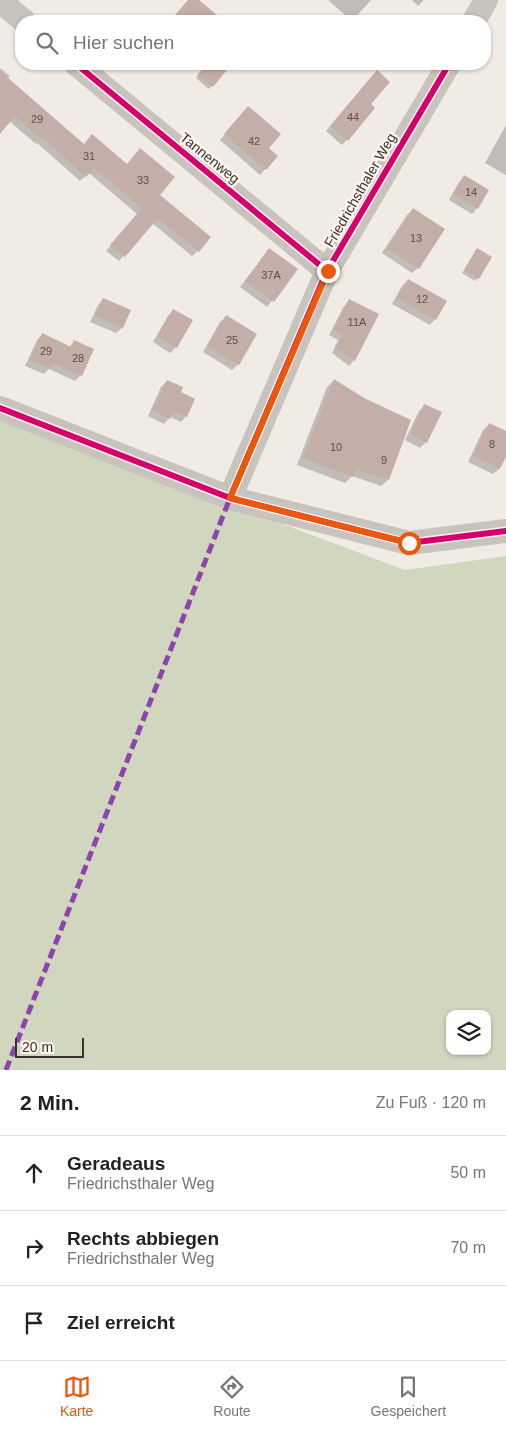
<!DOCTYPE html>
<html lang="de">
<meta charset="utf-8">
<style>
body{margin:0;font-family:Arial,sans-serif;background:#f6f6f6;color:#222}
.controls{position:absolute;right:15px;bottom:15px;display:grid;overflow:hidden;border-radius:10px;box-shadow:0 1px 4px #0004}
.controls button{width:45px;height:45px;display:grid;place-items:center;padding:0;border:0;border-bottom:1px solid #e0e0e0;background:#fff;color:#222;font:25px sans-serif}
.scale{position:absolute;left:15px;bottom:12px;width:69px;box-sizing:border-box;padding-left:5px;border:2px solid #3b302b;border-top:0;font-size:14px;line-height:18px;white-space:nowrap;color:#3b302b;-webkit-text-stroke:4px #fbf5ee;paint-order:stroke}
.stop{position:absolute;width:15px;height:15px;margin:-11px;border:4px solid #ea580c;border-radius:50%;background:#fff}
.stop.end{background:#ea580c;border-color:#fff;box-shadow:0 1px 5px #0008}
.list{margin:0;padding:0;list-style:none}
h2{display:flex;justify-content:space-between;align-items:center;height:65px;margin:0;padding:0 20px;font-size:21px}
h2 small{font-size:16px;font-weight:400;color:#767676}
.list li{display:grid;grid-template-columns:32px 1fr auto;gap:15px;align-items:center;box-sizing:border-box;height:75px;padding:0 20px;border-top:1px solid #e0e0e0}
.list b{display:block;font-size:19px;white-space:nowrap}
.list p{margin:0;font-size:16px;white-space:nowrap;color:#767676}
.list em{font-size:16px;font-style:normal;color:#767676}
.icon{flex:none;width:28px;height:28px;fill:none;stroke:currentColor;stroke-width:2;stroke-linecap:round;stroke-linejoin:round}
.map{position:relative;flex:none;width:506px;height:1070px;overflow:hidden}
.search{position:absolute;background:#fff;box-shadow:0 1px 4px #0004;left:15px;right:15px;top:15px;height:55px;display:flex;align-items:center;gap:12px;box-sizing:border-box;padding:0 18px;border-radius:20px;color:#767676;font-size:19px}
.sheet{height:290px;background:#fff}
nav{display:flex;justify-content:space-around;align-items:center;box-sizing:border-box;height:70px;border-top:1px solid #e0e0e0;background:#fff;font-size:14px;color:#767676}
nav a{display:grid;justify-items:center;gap:2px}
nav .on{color:#ea580c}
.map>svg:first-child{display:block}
.green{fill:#d1d6bf;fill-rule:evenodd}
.shadow{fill:#0003}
.building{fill:#c3afa7}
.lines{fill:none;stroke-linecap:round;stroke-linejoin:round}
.minor{stroke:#c9c3be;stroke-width:24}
.quiet{stroke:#8e44ad;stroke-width:5;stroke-dasharray:10 5;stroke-linecap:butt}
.cycleway-casing{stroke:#fbf5ee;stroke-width:9}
.cycleway{stroke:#d6006c;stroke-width:6}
.route{stroke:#ea580c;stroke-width:6}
.labels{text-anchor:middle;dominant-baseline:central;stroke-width:5;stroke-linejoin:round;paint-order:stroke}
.number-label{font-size:11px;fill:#5d504a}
.street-label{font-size:14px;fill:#3b302b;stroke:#fbf5ee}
</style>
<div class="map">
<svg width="506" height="1070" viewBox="0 0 506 1070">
<rect width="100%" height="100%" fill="#f0ebe5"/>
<path class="green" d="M 0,418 L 405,570 L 506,556 L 506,1070 L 0,1070 ZM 450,1014 L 487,1014 L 487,1051 L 450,1051 Z"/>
<path class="shadow" d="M 328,0 L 371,0 L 352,21 Z
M 412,0 L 424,0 L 418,6 Z
M 207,64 L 223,64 L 227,67 L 209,89 L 196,78 Z
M 0,68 L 10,76 L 7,79 L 83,145 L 158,195 L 198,251 L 192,256 L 152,223 L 119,261 L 106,251 L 137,214 L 89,173 L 80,181 L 37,143 L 36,144 L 9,121 L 0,132 Z
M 372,76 L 369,104 L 374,108 L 342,145 L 326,131 Z
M 243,113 L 267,148 L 265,169 L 260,175 L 220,140 Z
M 506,125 L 506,175 L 485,163 Z
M 465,177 L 477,208 L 472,214 L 449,200 L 459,182 Z
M 413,210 L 418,268 L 412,273 L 382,253 L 407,215 Z
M 269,250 L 296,270 L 267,307 L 240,287 Z
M 477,250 L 478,278 L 475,281 L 462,273 Z
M 408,280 L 435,319 L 430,325 L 392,304 L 402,286 Z
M 103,299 L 122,328 L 116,333 L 90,322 L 98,305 Z
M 350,300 L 354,360 L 349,366 L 332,353 L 338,340 L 329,335 L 344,306 Z
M 174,310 L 176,347 L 170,353 L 153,342 L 168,316 Z
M 226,317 L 238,364 L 232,370 L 203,352 L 220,322 Z
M 42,335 L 69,347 L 74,342 L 81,375 L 75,381 L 49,369 L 44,374 L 25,366 L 37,340 Z
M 334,380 L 388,480 L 381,486 L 352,476 L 345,483 L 297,465 L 327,387 Z
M 167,381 L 179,393 L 186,416 L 181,422 L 170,417 L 164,424 L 148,416 L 161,387 Z
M 425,405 L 426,442 L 420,448 L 405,440 L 419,411 Z
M 489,425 L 506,433 L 506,454 L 499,469 L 493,474 L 468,462 L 483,430 Z"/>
<path class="building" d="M 188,0 L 199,0 L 224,21 L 170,21 Z
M 207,64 L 232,64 L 213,87 L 197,75 Z
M 377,70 L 390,82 L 371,104 L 375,108 L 348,141 L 330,126 Z
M 0,71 L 84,144 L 92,134 L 127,164 L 140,148 L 175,177 L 160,195 L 211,237 L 199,252 L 158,218 L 125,257 L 110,245 L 142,208 L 94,168 L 86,177 L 43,138 L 42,140 L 15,116 L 0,134 Z
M 248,106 L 281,134 L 269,148 L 278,156 L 266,170 L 224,134 Z
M 464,175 L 489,190 L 478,209 L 453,194 Z
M 413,208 L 445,229 L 419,269 L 387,248 Z
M 269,248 L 298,269 L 274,302 L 245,281 Z
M 477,248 L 492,257 L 479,279 L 464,270 Z
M 408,279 L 447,301 L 436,320 L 397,298 Z
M 103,298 L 131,310 L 123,328 L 95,316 Z
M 349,299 L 379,314 L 355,361 L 336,348 L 343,334 L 334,330 Z
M 173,309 L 193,320 L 177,348 L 157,336 Z
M 226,315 L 257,334 L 239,365 L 207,346 Z
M 42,333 L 71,347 L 74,340 L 94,349 L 82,376 L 53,363 L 50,369 L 30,360 Z
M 334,379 L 364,398 L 411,420 L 389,480 L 356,469 L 353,477 L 303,458 Z
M 167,380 L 183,387 L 181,392 L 195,399 L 187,417 L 174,411 L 170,419 L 152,410 Z
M 424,404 L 442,412 L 427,443 L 410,434 Z
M 489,423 L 506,431 L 506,457 L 500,469 L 473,456 Z"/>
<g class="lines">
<path class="minor" d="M 0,1 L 24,21
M 474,21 L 486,0
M 76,64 L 327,271
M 0,408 L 230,498 L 409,543 L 506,531
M 230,498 L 327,271 L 449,64"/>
<path class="quiet" d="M 6,1070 L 230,498"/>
<defs>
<path id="cycleway" d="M 76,64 L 327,271
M 0,408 L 230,498 L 409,543 L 506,531
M 230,498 L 327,271 L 449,64"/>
</defs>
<use href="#cycleway" class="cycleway-casing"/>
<use href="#cycleway" class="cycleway"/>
</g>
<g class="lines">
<path class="route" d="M 328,271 L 230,498 L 409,543"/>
</g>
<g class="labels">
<g class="number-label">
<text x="353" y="117">44</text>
<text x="37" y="119">29</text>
<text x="254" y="141">42</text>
<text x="89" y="156">31</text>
<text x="143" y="180">33</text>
<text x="471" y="192">14</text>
<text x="416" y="238">13</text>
<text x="271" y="275">37A</text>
<text x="422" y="299">12</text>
<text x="357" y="322">11A</text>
<text x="232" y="340">25</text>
<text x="46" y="351">29</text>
<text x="78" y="358">28</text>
<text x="492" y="444">8</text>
<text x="336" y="447">10</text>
<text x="384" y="460">9</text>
</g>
<g class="street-label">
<text transform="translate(210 158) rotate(39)">Tannenweg</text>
<text transform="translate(360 190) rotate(-60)">Friedrichsthaler Weg</text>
</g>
</g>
</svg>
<div class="controls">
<button><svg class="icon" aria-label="layers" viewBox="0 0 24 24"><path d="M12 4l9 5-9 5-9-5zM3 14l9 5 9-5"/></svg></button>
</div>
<div class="scale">20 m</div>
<div class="stop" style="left:409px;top:543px"></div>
<div class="stop end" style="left:328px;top:271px"></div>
<div class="search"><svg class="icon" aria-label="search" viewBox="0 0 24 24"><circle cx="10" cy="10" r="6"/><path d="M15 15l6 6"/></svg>Hier suchen</div>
</div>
<section class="sheet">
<h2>2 Min.<small>Zu Fuß · 120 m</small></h2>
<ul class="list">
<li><svg class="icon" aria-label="ahead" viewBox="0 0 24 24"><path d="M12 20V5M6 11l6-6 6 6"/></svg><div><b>Geradeaus</b><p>Friedrichsthaler Weg</p></div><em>50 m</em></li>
<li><svg class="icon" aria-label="right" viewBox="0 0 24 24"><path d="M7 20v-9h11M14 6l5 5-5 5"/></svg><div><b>Rechts abbiegen</b><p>Friedrichsthaler Weg</p></div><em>70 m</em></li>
<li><svg class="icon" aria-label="arrive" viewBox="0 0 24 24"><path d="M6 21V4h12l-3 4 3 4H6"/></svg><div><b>Ziel erreicht</b></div></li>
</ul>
</section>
<nav>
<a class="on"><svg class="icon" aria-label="map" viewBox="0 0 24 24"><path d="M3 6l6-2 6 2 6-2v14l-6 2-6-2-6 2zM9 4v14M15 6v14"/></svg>Karte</a>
<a><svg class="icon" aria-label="directions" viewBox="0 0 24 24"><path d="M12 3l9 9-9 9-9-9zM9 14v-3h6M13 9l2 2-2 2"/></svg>Route</a>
<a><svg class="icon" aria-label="saved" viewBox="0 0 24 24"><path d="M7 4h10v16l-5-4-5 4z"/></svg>Gespeichert</a>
</nav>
